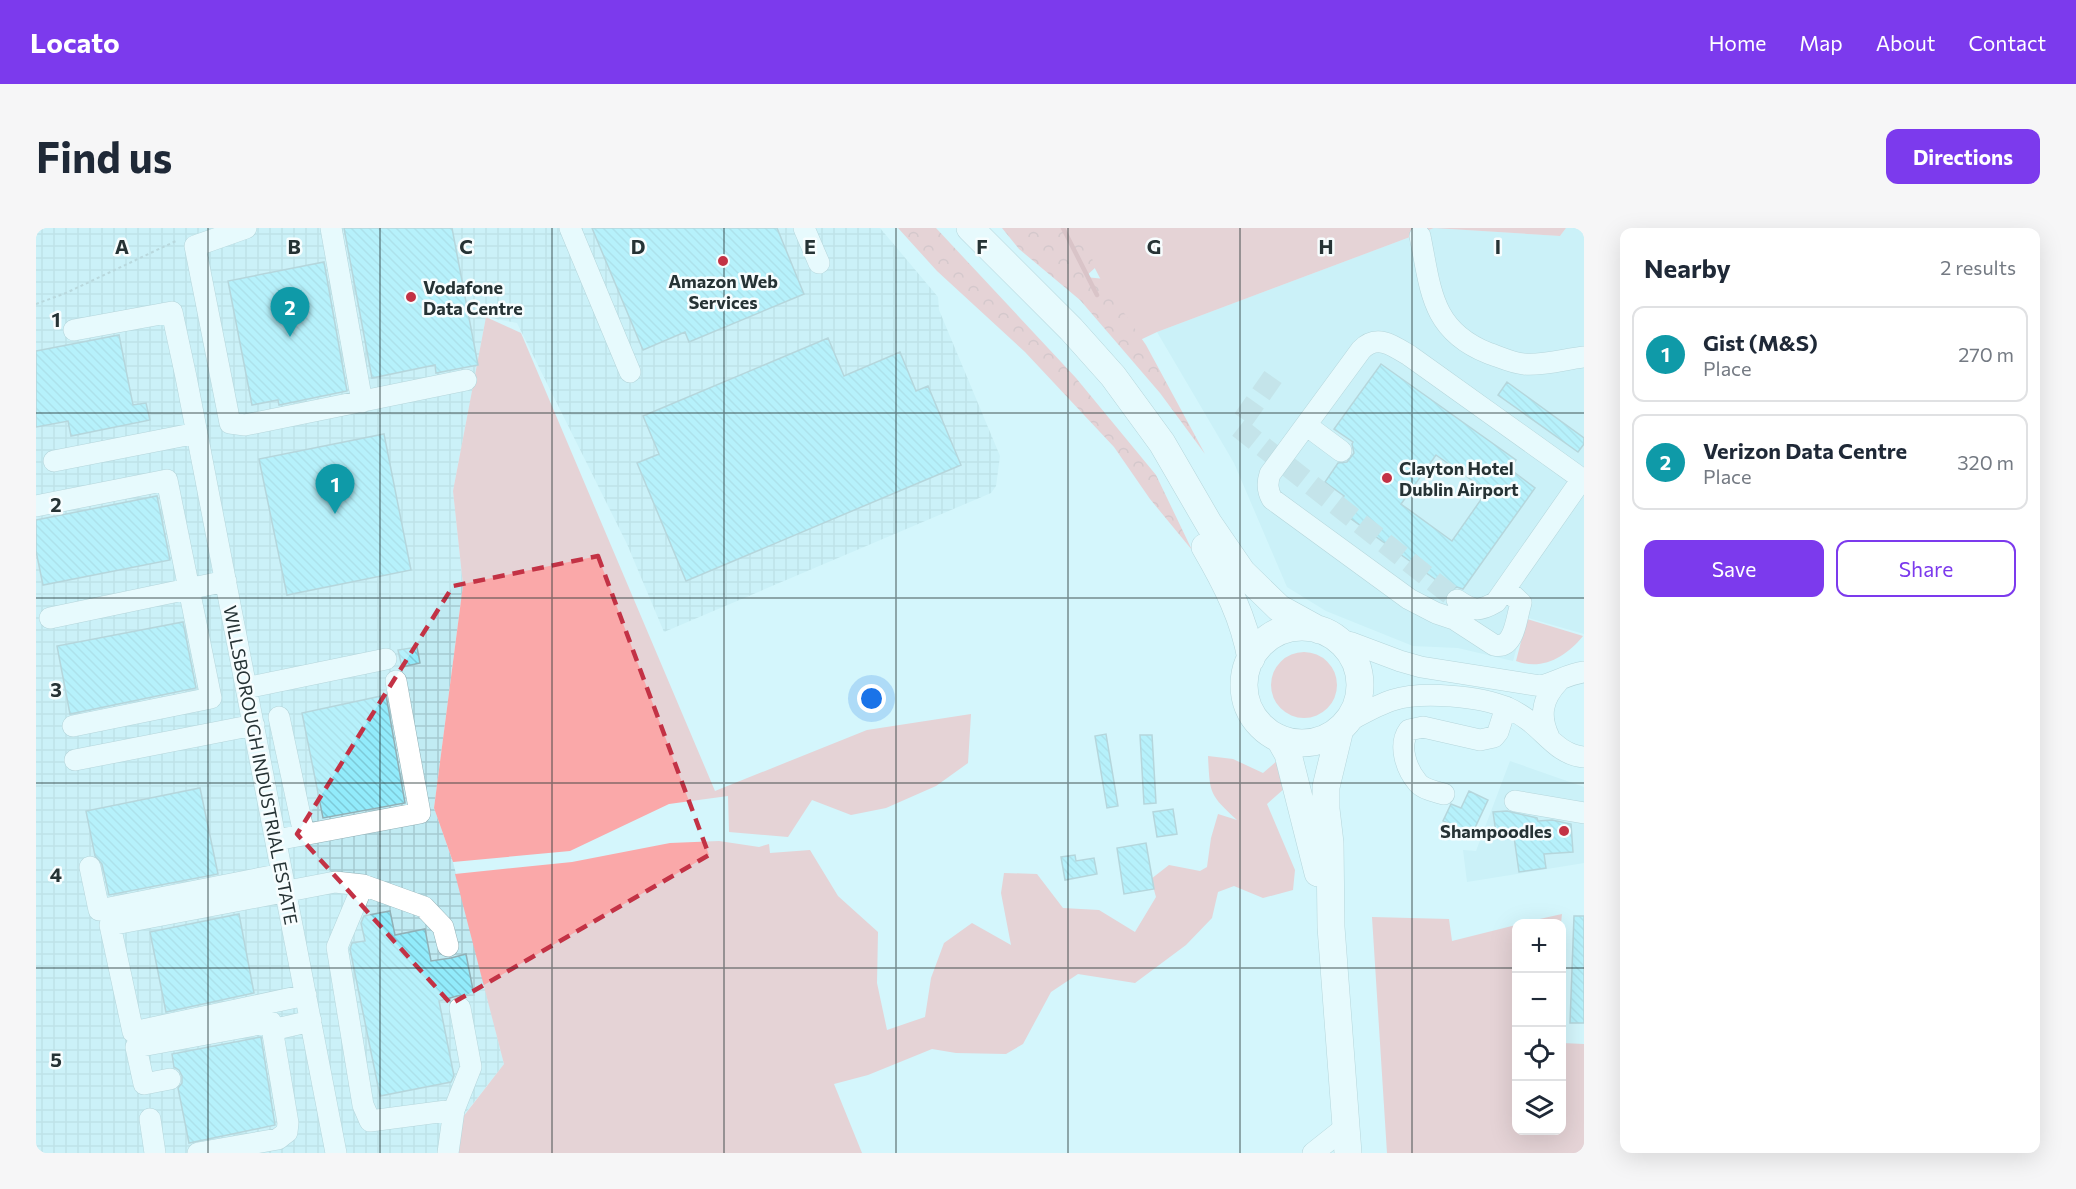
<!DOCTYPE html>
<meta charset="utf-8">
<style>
body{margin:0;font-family:Commissioner,sans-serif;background:#f6f6f7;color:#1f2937}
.controls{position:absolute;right:18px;bottom:18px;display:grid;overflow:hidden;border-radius:12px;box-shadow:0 6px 24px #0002}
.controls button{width:54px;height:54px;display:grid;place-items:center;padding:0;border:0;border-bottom:2px solid #e0e1e3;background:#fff;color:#1f2937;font:30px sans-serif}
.you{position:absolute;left:836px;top:471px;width:21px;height:21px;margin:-15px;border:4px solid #fff;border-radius:50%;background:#1a73e8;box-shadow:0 0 0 9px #1a73e833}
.badge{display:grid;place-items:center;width:39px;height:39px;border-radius:50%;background:#7c3aed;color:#fff;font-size:20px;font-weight:700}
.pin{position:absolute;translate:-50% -50px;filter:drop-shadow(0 2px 3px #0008)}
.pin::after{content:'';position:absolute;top:32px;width:21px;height:18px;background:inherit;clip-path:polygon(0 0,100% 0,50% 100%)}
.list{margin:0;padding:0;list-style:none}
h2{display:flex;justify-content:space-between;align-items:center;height:78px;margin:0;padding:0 24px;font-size:26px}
h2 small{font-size:20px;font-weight:400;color:#747a83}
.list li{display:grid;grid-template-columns:39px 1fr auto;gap:18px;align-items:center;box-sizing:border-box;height:96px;margin:0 12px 12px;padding:0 12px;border:2px solid #e0e1e3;border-radius:12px}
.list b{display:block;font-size:22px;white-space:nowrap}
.list p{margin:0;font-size:20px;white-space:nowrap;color:#747a83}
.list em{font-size:20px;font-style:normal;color:#747a83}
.actions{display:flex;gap:12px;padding:18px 24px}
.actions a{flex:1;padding:14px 0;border:2px solid #7c3aed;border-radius:12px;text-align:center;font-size:21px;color:#7c3aed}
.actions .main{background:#7c3aed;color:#fff}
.icon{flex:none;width:33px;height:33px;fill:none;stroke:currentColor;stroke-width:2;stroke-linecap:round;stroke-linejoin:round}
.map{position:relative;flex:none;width:1548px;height:925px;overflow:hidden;border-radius:12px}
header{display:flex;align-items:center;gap:36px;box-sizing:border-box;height:84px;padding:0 30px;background:#7c3aed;color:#fff}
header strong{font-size:28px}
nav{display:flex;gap:33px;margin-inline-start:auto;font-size:21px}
.intro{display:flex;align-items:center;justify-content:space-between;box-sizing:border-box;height:144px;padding:0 36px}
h1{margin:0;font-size:42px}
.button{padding:15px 27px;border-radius:12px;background:#7c3aed;color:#fff;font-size:21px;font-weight:700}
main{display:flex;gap:36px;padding:0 36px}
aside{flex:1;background:#fff;border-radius:12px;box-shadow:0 6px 24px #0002}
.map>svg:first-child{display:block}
.built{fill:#c1ebf3}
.industrial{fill:url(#industrial-grid)}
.grass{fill:#faa8a9}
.forest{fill:url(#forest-crowns)}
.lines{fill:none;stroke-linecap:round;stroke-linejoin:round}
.stream{stroke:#e08789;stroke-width:4.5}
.building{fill:url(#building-back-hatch);stroke:#91b0b6;stroke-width:1.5;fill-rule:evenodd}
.minor-tunnel{stroke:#b1cfd4;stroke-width:21;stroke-dasharray:21 10;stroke-linecap:butt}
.minor-casing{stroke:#91b0b6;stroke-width:22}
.major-casing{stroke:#91b0b6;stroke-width:28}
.path{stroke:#98b3b8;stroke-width:2;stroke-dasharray:3 3;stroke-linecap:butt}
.minor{stroke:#fff;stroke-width:21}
.major{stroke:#fff;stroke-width:27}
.marked{fill:none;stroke:#c33245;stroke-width:4.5;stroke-dasharray:12 8;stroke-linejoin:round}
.grid{fill:none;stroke:#263335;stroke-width:1.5;stroke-opacity:0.55}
.poi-dot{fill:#c33245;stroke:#f7fdfe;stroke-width:2}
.labels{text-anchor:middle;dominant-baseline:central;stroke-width:5;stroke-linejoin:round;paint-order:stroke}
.poi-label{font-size:18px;font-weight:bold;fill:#263335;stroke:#f7fdfe;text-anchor:start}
.street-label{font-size:18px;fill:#263335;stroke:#f7fdfe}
.grid-label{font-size:20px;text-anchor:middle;font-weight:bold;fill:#263335;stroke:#f7fdfe;stroke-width:5;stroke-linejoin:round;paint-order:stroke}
</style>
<header>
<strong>Locato</strong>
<nav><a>Home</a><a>Map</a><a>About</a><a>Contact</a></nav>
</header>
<div class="intro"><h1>Find us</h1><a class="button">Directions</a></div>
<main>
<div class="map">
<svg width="1548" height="925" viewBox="0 0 1548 925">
<defs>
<pattern id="industrial-grid" width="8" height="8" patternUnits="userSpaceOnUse" patternTransform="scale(1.5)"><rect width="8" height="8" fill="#c1ebf3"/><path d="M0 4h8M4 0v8" fill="none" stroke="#a6cad1"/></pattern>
<pattern id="forest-crowns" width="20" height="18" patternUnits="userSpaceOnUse" patternTransform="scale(1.5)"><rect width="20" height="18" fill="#faa8a9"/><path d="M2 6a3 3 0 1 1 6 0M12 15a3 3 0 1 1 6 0" fill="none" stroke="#d69192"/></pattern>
<pattern id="building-back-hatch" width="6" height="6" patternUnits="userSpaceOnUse" patternTransform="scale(1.5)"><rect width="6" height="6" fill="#92ebfb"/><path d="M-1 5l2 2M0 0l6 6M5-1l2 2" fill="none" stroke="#7ecad8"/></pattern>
</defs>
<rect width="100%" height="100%" fill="#d4f6fc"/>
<path class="built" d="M 1398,0 L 1524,8 L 1530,0 L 1548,0 L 1548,406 L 1489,389 L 1477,433 L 1422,420 L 1377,418 L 1290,383 L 1251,359 L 1198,235 L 1121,104 Z
M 1474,533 L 1548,559 L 1548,635 L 1431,654 L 1427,622 L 1440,623 Z"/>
<path class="industrial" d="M 0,0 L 844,0 L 902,69 L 903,82 L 964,228 L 960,258 L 955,265 L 628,404 L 591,316 L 481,95 L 450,89 L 417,263 L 427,357 L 398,580 L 417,634 L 468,836 L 413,906 L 415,925 L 0,925 Z"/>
<path class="grass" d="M 1038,0 L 1530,0 L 1524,8 L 1398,0 L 1121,104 L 1104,112 L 1079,79 Z
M 450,89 L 485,105 L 679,563 L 831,502 L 935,486 L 932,535 L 900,558 L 850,580 L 815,587 L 776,572 L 752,609 L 693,604 L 692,568 L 633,576 L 534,623 L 417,634 L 398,580 L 427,357 L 417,263 Z
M 1491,391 L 1547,408 C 1530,429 1506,443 1480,433 Z
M1235 457a33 33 0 1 1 66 0a33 33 0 1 1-66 0Z
M 1172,528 L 1197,531 L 1227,545 L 1242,532 L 1249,560 L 1231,576 L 1259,642 L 1257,662 L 1227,670 L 1198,658 L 1182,664 L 1176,690 L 1150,717 L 1099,755 L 1042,746 L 1015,764 L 987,816 L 970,826 L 920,825 L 896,821 L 832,847 L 798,856 L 826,925 L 415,925 L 413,907 L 468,836 L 419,646 L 536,634 L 634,615 L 683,613 L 723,619 L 733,616 L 734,625 L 774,622 L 802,668 L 842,704 L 841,755 L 851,802 L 889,789 L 895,750 L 908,715 L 936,695 L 975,717 L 965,665 L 968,645 L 1001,646 L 1027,680 L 1063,682 L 1099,704 L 1120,669 L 1115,651 L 1133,637 L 1164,643 L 1171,639 L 1175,610 L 1182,586 L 1201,592 C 1173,566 1174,566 1172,528 Z
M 1526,686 L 1525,695 L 1486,695 Z
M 1336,689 L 1413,691 L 1416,713 L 1480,697 L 1480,902 L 1526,902 L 1526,815 L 1548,816 L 1548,925 L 1351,925 Z"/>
<path class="forest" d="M 862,0 L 900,0 L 1040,150 L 1120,247 L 1156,322 L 1114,271 L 1078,219 L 989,124 L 901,43 Z
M 966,0 L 1041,0 L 1060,39 L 1049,49 L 1069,51 L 1084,79 L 1110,117 L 1169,226 L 1124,165 L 1044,72 L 983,21 Z"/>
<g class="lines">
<path class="stream" d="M 1027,0 L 1061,67"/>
</g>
<path class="building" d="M 308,0 L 416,0 L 442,137 L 400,145 L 399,137 L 336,150 Z
M 556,0 L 741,0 L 768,66 L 653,114 L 649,104 L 607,122 Z
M 288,34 L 311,163 L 243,177 L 242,172 L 216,177 L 192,53 Z
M 83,107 L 97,177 L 110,175 L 114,192 L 35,208 L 32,193 L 0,199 L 0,123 Z
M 792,110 L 808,148 L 864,124 L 880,163 L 892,158 L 925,237 L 650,353 L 601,235 L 623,226 L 607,188 Z
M 1345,136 L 1480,232 L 1474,241 L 1499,260 L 1427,361 L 1421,359 L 1414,362 L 1300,280 L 1308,268 L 1289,254 L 1302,235 L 1311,234 L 1318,225 L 1316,216 L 1317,214 L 1298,201 ZM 1400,227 L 1451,263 L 1416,313 L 1365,276 Z
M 1471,154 L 1548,210 L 1548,216 L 1542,224 L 1462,167 Z
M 348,206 L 375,342 L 251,367 L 223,231 Z
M 121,268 L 134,332 L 7,357 L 0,323 L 0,292 Z
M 147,394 L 160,460 L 34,486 L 21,418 Z
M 381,419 L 384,435 L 366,439 L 362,422 Z
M 350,467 L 369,575 L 287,590 L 266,485 Z
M 1070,506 L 1082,578 L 1071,580 L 1059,508 Z
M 1104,507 L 1116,507 L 1120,575 L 1108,576 Z
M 164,560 L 182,646 L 73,667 L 66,636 L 59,628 L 50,583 Z
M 1433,563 L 1452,572 L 1436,606 L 1407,593 L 1415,576 L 1425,580 Z
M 1137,581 L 1141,606 L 1121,609 L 1117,584 Z
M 1471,583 L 1501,590 L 1502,593 L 1516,592 L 1535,596 L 1537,624 L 1508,626 L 1510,640 L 1483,644 L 1478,609 L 1469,609 L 1469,604 L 1460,605 L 1457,584 Z
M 1110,615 L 1118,661 L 1088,666 L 1081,620 Z
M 1039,627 L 1040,633 L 1058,630 L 1061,646 L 1029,652 L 1025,629 Z
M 354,683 L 359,707 L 389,701 L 395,733 L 415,730 L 430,726 L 438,767 L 421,768 L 403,773 L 418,848 L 415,854 L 344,868 L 314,721 L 316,715 L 329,713 L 325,695 L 328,688 Z
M 203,686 L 218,765 L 130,784 L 114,704 Z
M 1538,688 L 1548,688 L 1548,795 L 1534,795 Z
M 225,809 L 239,897 L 153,915 L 142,860 L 146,855 L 146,848 L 143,842 L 138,839 L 136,826 Z"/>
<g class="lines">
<path class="minor-tunnel" d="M 1237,149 L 1202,199 L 1421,372"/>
<defs>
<path id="minor" d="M 210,0 L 159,18 L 194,195 L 209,197 L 430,152
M 295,0 L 326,174
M 534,0 L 594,144
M 768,0 L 783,35
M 1384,8 C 1395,62 1395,102 1452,125 C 1464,129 1476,135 1488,136 C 1505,138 1530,131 1548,129
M 38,102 L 136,84 L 150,149 L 300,925
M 1270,197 L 1305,223
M 18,233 L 161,205
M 0,278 L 131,252 L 175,470 L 37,498
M 1470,361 L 1485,375 C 1480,390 1479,422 1458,417 L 1418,391 L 1400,385 L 1373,371 L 1236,271 C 1231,262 1231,255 1234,246 L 1325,122 C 1341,105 1358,118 1374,128 L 1546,251
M 1421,372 C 1437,383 1443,384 1460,374 L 1546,251 L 1548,251
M 14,390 L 190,353
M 1303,412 L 1316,415 L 1364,433 L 1385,439 L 1505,458 C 1520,454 1533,446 1548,444
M 210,460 L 350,431
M 243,489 L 268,606
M 1311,494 C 1326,486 1341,477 1357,472 C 1386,463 1444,468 1472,480 C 1479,483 1485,487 1492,492 C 1511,506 1523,527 1548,529
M 1513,509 C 1503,488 1506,471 1522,454
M 39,532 L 218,497
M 1408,566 C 1400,564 1387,561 1382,555 C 1370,541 1362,517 1373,502 L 1387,499 L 1444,512 L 1458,509 L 1462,504 L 1470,479
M 1479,573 L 1548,585
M 240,612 L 384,585 L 360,453
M 54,639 L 63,682 L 246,646
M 327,657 L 301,719 L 327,877 L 334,893 L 418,882
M 270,767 L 97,804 L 74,697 L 299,654 L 327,657 L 388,679 L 407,699 L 412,718
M 236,802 L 275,793
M 134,851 L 108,856 L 100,819 L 235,794 L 252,895 L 251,904 L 242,911 L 162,925
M 114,891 L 119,925
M 412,925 L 418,882 L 435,839 L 424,780
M 1277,925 L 1306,902 L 1309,896"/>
<path id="major" d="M 934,0 L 1035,101 L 1077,148 L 1126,215 L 1173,296 L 1206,344 L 1243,380 L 1283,402
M 1169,319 C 1190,355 1208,390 1215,431
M1208 457a58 58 0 1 1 116 0a58 58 0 1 1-116 0Z
M 1304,501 L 1290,559 L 1290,581 L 1294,615 L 1295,699 L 1312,925
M 1243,510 L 1252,526 L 1282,645"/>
</defs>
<use href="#minor" class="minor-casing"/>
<use href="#major" class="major-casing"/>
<path class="path" d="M 0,76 L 30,65 L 142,12"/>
<use href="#minor" class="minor"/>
<use href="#major" class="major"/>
</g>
<path d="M0 0H1548V925H0ZM 562,328 L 673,627 L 415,776 L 261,606 L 417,358 Z" fill="#d4f6fc" fill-opacity=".55" fill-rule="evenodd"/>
<path class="marked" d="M 562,328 L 673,627 L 415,776 L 261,606 L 417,358 Z"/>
<path class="grid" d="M 172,0 L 172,925M 344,0 L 344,925M 516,0 L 516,925M 688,0 L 688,925M 860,0 L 860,925M 1032,0 L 1032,925M 1204,0 L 1204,925M 1376,0 L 1376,925M 0,185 L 1548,185M 0,370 L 1548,370M 0,555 L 1548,555M 0,740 L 1480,740M 1526,740 L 1548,740"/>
<g class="poi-dot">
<circle cx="687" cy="33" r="6"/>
<circle cx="375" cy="69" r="6"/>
<circle cx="1351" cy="250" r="6"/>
<circle cx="1528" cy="603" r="6"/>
</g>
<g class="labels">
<g class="poi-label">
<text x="687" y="53" text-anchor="middle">Amazon Web<tspan x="687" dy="21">Services</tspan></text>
<text x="387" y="59">Vodafone<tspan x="387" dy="21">Data Centre</tspan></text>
<text x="1363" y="240">Clayton Hotel<tspan x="1363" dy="21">Dublin Airport</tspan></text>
<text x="1516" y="603" text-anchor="end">Shampoodles</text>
</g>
<g class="street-label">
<text transform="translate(225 537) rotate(79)">WILLSBOROUGH INDUSTRIAL ESTATE</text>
</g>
</g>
<g class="grid-label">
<text x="86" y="26">A</text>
<text x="258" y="26">B</text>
<text x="430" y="26">C</text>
<text x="602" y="26">D</text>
<text x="774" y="26">E</text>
<text x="946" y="26">F</text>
<text x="1118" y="26">G</text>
<text x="1290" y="26">H</text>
<text x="1462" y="26">I</text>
<text x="20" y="99">1</text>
<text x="20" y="284">2</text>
<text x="20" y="469">3</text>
<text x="20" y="654">4</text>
<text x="20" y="839">5</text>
</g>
</svg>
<div class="controls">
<button>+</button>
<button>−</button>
<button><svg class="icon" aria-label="locate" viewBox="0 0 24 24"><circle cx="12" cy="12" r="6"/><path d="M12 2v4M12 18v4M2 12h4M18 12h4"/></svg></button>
<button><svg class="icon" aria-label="layers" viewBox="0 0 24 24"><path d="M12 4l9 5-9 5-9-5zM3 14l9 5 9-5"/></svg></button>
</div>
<div class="you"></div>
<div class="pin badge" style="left:299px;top:286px;background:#0f9aa8">1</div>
<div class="pin badge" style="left:254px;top:109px;background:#0f9aa8">2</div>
</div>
<aside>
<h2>Nearby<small>2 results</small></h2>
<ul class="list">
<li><span class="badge" style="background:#0f9aa8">1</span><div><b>Gist (M&amp;S)</b><p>Place</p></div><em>270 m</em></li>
<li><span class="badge" style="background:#0f9aa8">2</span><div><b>Verizon Data Centre</b><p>Place</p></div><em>320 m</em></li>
</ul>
<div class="actions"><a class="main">Save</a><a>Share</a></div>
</aside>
</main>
